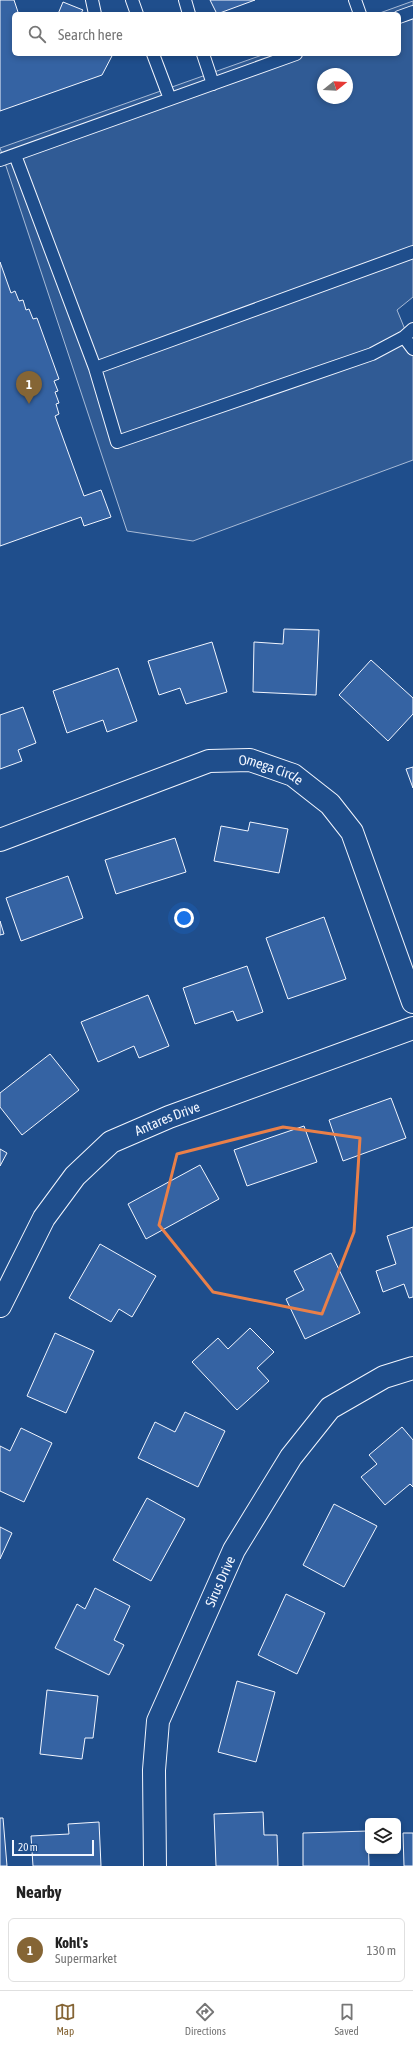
<!DOCTYPE html>
<style>
body{margin:0;font-family:"Asap Condensed",sans-serif;background:#f6f6f6;color:#222}
.controls{position:absolute;right:12px;bottom:12px;display:grid;overflow:hidden;border-radius:6px;box-shadow:0 2px 6px #0003}
.controls button{width:36px;height:36px;display:grid;place-items:center;padding:0;border:0;border-bottom:1px solid #e0e0e0;background:#fff;color:#222;font:20px sans-serif}
.compass{position:absolute;left:317px;top:68px;width:36px;height:36px;border-radius:50%;background:#fff;box-shadow:0 2px 6px #0003;rotate:72deg}
.scale{position:absolute;left:12px;bottom:10px;width:82px;box-sizing:border-box;padding-left:4px;border:2px solid #f2f6ff;border-top:0;font-size:11px;line-height:14px;white-space:nowrap;color:#f2f6ff;-webkit-text-stroke:3px #1f4e8c;paint-order:stroke}
.you{position:absolute;left:184px;top:918px;width:14px;height:14px;margin:-10px;border:3px solid #fff;border-radius:50%;background:#1a73e8;box-shadow:0 0 0 6px #1a73e833}
.badge{display:grid;place-items:center;width:26px;height:26px;border-radius:50%;background:#856535;color:#fff;font-size:13px;font-weight:700}
.pin{position:absolute;translate:-50% -33px;filter:drop-shadow(0 1px 2px #0008)}
.pin::after{content:'';position:absolute;top:21px;width:14px;height:12px;background:inherit;clip-path:polygon(0 0,100% 0,50% 100%)}
.list{margin:0;padding:0;list-style:none}
h2{display:flex;justify-content:space-between;align-items:center;height:52px;margin:0;padding:0 16px;font-size:17px}
h2 small{font-size:13px;font-weight:400;color:#767676}
.list li{display:grid;grid-template-columns:26px 1fr auto;gap:12px;align-items:center;box-sizing:border-box;height:64px;margin:0 8px 8px;padding:0 8px;border:1px solid #e0e0e0;border-radius:6px}
.list b{display:block;font-size:15px;white-space:nowrap}
.list p{margin:0;font-size:13px;white-space:nowrap;color:#767676}
.list em{font-size:13px;font-style:normal;color:#767676}
.icon{flex:none;width:22px;height:22px;fill:none;stroke:currentColor;stroke-width:2;stroke-linecap:round;stroke-linejoin:round}
.map{position:relative;flex:none;width:413px;height:1866px;overflow:hidden}
.search{position:absolute;background:#fff;box-shadow:0 2px 6px #0003;left:12px;right:12px;top:12px;height:44px;display:flex;align-items:center;gap:10px;box-sizing:border-box;padding:0 14px;border-radius:6px;color:#767676;font-size:15px}
.sheet{height:124px;background:#fff}
nav{display:flex;justify-content:space-around;align-items:center;box-sizing:border-box;height:56px;border-top:1px solid #e0e0e0;background:#fff;font-size:11px;color:#767676}
nav a{display:grid;justify-items:center;gap:2px}
nav .on{color:#856535}
.map>svg:first-child{display:block}
.built{fill:#305b95;stroke:#a8bbd7;fill-rule:evenodd}
.building{fill:#3563a3;stroke:#f2f6ff}
.lines{fill:none;stroke-linecap:round;stroke-linejoin:round}
.service-casing{stroke:#f2f6ff;stroke-width:14}
.minor-casing{stroke:#f2f6ff;stroke-width:24}
.service{stroke:#1f4e8c;stroke-width:12}
.minor{stroke:#1f4e8c;stroke-width:22}
.marked{fill:none;stroke:#ea8049;stroke-width:3;stroke-linejoin:round}
.labels{text-anchor:middle;dominant-baseline:central;stroke-width:3;stroke-linejoin:round;paint-order:stroke}
.street-label{font-size:14px;fill:#f2f6ff;stroke:#1f4e8c}
</style>
<div class="map">
<svg width="413" height="1866" viewBox="0 0 413 1866">
<rect width="100%" height="100%" fill="#1f4e8c"/>
<path class="built" d="M 413,1 L 413,297 L 397,310 L 413,349 L 413,460 L 193,541 L 127,531 L 0,148 L 265,54 L 399,54 L 399,14 L 377,14 ZM 323,74 L 347,74 L 347,98 L 323,98 Z"/>
<path class="building" d="M 0,0 L 14,0 L 18,12 L 14,14 L 14,54 L 113,54 L 102,75 L 0,111 Z
M 210,0 L 255,0 L 217,14 Z
M 63,2 L 83,10 L 81,13 L 82,14 L 58,14 Z
M 0,262 L 11,293 L 15,291 L 19,301 L 23,300 L 26,310 L 29,309 L 33,319 L 37,318 L 59,379 L 54,381 L 58,391 L 55,392 L 59,403 L 56,404 L 59,414 L 55,416 L 84,496 L 101,490 L 111,517 L 84,526 L 81,517 L 0,546 Z
M 284,629 L 319,630 L 316,695 L 253,692 L 254,642 L 283,644 Z
M 212,642 L 227,692 L 186,704 L 180,688 L 159,695 L 148,661 Z
M 371,660 L 413,698 L 413,714 L 388,741 L 339,695 Z
M 118,668 L 137,721 L 107,732 L 103,720 L 67,733 L 53,691 Z
M 23,707 L 36,743 L 18,750 L 22,761 L 0,769 L 0,715 Z
M 413,767 L 413,788 L 406,769 Z
M 250,822 L 288,829 L 279,873 L 214,861 L 221,826 L 248,831 Z
M 175,838 L 186,872 L 116,894 L 105,860 Z
M 68,876 L 83,918 L 21,941 L 6,898 Z
M 324,917 L 346,979 L 288,999 L 266,938 Z
M 0,921 L 4,934 L 0,935 Z
M 247,966 L 263,1012 L 237,1021 L 233,1011 L 195,1024 L 183,988 Z
M 148,995 L 169,1046 L 139,1058 L 134,1046 L 98,1062 L 81,1022 Z
M 50,1054 L 79,1090 L 22,1135 L 0,1107 L 0,1093 Z
M 391,1098 L 406,1138 L 343,1161 L 329,1120 Z
M 304,1126 L 317,1162 L 247,1186 L 234,1150 Z
M 0,1149 L 7,1153 L 0,1166 Z
M 200,1165 L 219,1199 L 146,1239 L 128,1204 Z
M 413,1227 L 413,1297 L 409,1298 L 404,1284 L 383,1292 L 376,1271 L 396,1264 L 387,1236 Z
M 100,1244 L 156,1276 L 132,1317 L 119,1309 L 111,1322 L 69,1298 Z
M 331,1253 L 360,1313 L 305,1339 L 286,1299 L 304,1290 L 294,1271 Z
M 250,1328 L 274,1352 L 257,1368 L 269,1381 L 237,1410 L 192,1362 L 218,1338 L 228,1349 Z
M 55,1333 L 94,1351 L 66,1413 L 27,1396 Z
M 185,1412 L 225,1431 L 198,1487 L 138,1458 L 155,1422 L 175,1432 Z
M 402,1427 L 413,1440 L 413,1487 L 410,1484 L 385,1505 L 361,1477 L 377,1464 L 369,1455 Z
M 21,1428 L 52,1443 L 24,1502 L 0,1491 L 0,1446 L 10,1451 Z
M 147,1498 L 185,1519 L 151,1581 L 113,1560 Z
M 334,1504 L 377,1526 L 344,1587 L 303,1565 Z
M 0,1527 L 12,1533 L 0,1559 Z
M 95,1588 L 130,1606 L 114,1640 L 124,1645 L 109,1675 L 55,1648 L 77,1604 L 85,1609 Z
M 286,1594 L 325,1613 L 297,1674 L 258,1655 Z
M 237,1681 L 275,1692 L 256,1762 L 218,1752 Z
M 47,1690 L 98,1696 L 93,1738 L 85,1738 L 82,1759 L 40,1754 Z
M 263,1812 L 264,1835 L 277,1835 L 278,1866 L 216,1866 L 214,1814 Z
M 0,1818 L 3,1818 L 7,1866 L 0,1866 Z
M 99,1822 L 101,1866 L 33,1866 L 31,1836 L 69,1834 L 68,1824 Z
M 368,1831 L 369,1866 L 303,1866 L 303,1833 Z
M 403,1833 L 413,1833 L 413,1866 L 404,1866 Z"/>
<g class="lines">
<defs>
<path id="service" d="M 92,0 L 95,14
M 132,0 L 137,14
M 185,0 L 189,14
M 355,0 L 360,14
M 399,17 L 413,12
M 153,54 L 170,99
M 203,54 L 213,84
M 15,155 L 95,368 L 117,442 L 372,354 L 404,337 L 413,329
M 0,160 L 296,54
M 404,337 L 413,349
M 95,368 L 413,252"/>
<g id="minor">
<path id="s1" d="M 0,840 L 209,761 L 250,760 L 293,775 L 330,804 L 352,832 L 413,1002"/>
<path id="s2" d="M 0,1306 L 44,1218 L 75,1176 L 111,1142 L 169,1117 L 413,1028"/>
<path id="s3" d="M 155,1866 L 154,1770 L 158,1721 L 234,1550 L 291,1457 L 330,1408 L 384,1377 L 413,1368"/>
</g>
</defs>
<use href="#service" class="service-casing"/>
<use href="#minor" class="minor-casing"/>
<use href="#service" class="service"/>
<use href="#minor" class="minor"/>
</g>
<path class="marked" d="M 283,1127 L 360,1138 L 354,1232 L 322,1314 L 213,1292 L 159,1225 L 177,1154 Z"/>
<g class="labels">
<g class="street-label">
<text stroke="none"><textPath href="#s1" startOffset="287">Omega Circle</textPath></text>
<text stroke="none"><textPath href="#s2" startOffset="261">Antares Drive</textPath></text>
<text stroke="none"><textPath href="#s3" startOffset="298">Sirus Drive</textPath></text>
</g>
</g>
</svg>
<div class="controls">
<button><svg class="icon" aria-label="layers" viewBox="0 0 24 24"><path d="M12 4l9 5-9 5-9-5zM3 14l9 5 9-5"/></svg></button>
</div>
<svg class="compass" viewBox="-18 -18 36 36"><path d="M0-13l5 13h-10z" fill="#e53935"/><path d="M0 13l5-13h-10z" fill="#767676"/></svg>
<div class="scale">20 m</div>
<div class="you"></div>
<div class="pin badge" style="left:29px;top:404px">1</div>
<div class="search"><svg class="icon" aria-label="search" viewBox="0 0 24 24"><circle cx="10" cy="10" r="6"/><path d="M15 15l6 6"/></svg>Search here</div>
</div>
<section class="sheet">
<h2>Nearby<small></small></h2>
<ul class="list">
<li><span class="badge">1</span><div><b>Kohl's</b><p>Supermarket</p></div><em>130 m</em></li>
</ul>
</section>
<nav>
<a class="on"><svg class="icon" aria-label="map" viewBox="0 0 24 24"><path d="M3 6l6-2 6 2 6-2v14l-6 2-6-2-6 2zM9 4v14M15 6v14"/></svg>Map</a>
<a><svg class="icon" aria-label="directions" viewBox="0 0 24 24"><path d="M12 3l9 9-9 9-9-9zM9 14v-3h6M13 9l2 2-2 2"/></svg>Directions</a>
<a><svg class="icon" aria-label="saved" viewBox="0 0 24 24"><path d="M7 4h10v16l-5-4-5 4z"/></svg>Saved</a>
</nav>
